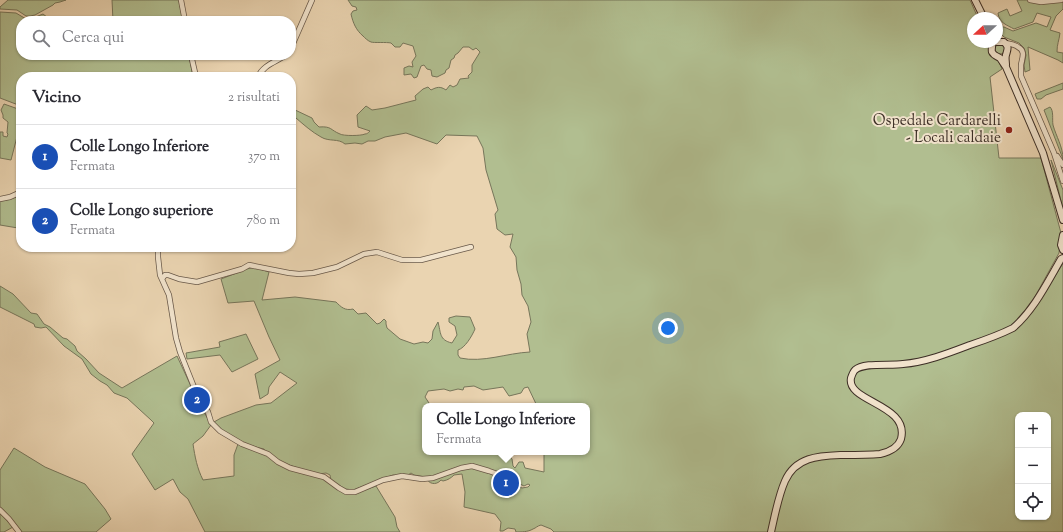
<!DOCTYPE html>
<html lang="it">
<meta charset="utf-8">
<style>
body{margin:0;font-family:"Sorts Mill Goudy",serif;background:#f7f7f7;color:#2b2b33}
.controls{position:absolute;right:12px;bottom:12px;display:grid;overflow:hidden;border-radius:8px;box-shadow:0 1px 3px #0004}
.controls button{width:36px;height:36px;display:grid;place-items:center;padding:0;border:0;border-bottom:1px solid #e1e1e2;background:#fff;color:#2b2b33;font:20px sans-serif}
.compass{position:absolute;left:967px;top:12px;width:36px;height:36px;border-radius:50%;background:#fff;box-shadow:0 1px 3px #0004;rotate:249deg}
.you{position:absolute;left:668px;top:328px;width:14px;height:14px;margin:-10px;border:3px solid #fff;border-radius:50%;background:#1a73e8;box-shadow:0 0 0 6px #1a73e833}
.badge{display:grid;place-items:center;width:26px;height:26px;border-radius:50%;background:#d93025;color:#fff;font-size:13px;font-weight:700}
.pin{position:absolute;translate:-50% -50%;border:2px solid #fff;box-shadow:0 1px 4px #0006}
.popup{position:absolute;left:422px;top:403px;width:168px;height:52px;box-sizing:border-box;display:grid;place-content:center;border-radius:8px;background:#fff;filter:drop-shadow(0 1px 3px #0005);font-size:13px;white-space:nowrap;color:#7c7c81}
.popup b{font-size:15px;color:#2b2b33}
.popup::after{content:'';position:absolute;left:50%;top:100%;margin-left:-8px;border:8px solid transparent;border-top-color:#fff}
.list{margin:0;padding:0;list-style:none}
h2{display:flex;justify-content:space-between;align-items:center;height:52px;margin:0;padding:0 16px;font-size:17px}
h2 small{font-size:13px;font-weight:400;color:#7c7c81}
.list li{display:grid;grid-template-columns:26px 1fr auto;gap:12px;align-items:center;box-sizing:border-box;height:64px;padding:0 16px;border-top:1px solid #e1e1e2}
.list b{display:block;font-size:15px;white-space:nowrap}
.list p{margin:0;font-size:13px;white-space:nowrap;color:#7c7c81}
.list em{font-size:13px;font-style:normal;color:#7c7c81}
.icon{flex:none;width:22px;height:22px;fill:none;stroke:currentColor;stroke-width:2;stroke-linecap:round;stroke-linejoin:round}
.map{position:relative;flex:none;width:1063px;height:532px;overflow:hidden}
.search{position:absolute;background:#fff;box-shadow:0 1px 3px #0004;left:16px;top:16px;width:280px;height:44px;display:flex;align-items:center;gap:10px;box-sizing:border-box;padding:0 14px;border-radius:16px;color:#7c7c81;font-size:15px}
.panel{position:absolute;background:#fff;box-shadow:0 1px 3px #0004;left:16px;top:72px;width:280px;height:180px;border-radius:16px}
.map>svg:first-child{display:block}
.green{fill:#b1be90;stroke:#77765b;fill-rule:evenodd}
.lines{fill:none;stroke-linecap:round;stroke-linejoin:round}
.street-casing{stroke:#685849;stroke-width:6}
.secondary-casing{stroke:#3d2f26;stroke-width:8}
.street{stroke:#f1e3cc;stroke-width:4.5}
.secondary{stroke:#f1e3cc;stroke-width:6}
.poi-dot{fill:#8f2418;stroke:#f1e3cc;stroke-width:1.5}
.labels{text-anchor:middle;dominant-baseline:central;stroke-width:4;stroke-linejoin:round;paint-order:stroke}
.poi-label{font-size:15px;fill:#3d2f26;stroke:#f1e3cc;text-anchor:end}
</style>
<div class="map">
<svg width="1063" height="532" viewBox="0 0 1063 532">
<rect width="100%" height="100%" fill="#ead4b1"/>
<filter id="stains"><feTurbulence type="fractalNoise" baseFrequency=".005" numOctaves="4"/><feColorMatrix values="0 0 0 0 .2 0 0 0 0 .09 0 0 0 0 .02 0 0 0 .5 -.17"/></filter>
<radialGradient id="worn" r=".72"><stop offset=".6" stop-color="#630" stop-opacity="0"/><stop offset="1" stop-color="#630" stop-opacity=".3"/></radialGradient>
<path class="green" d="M 8,0 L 66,0 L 60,2 L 55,3 L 53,5 L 35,15 L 30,16 L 26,16 L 17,10 L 0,9 L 0,7 Z
M 112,0 L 179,0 L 183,21 L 113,21 Z
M 348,0 L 970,0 L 978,18 L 973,18 L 973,42 L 990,42 L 1002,69 L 990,77 L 999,158 L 1041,158 L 1061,233 L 1059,253 L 1032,302 L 1036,306 L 1062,265 L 1063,264 L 1063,532 L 554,532 L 551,529 L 541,525 C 537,526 536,528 533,529 C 528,532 521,532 516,532 L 515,529 L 508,528 L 503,531 L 500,531 L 501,522 L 495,514 L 464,507 L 465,492 L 462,474 L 454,475 C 451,478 448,480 443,481 L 441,480 C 436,486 428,484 426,477 L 414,475 L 411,473 C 406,477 399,476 393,475 L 353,490 L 346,489 L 331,481 L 330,475 L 326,473 L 319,474 L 301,469 L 283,463 L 266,452 L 264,449 C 248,446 224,436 214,422 L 221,418 L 256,405 L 271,403 L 297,383 L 280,372 L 269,387 L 268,394 L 260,399 L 255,374 L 280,360 L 269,337 L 254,301 L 228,303 L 221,279 L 247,269 L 254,267 L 269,272 L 262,300 L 295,297 L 336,302 C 341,307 345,311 353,309 L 358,314 L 366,313 L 377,324 L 380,323 L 384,319 L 386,321 L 386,324 L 387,328 L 400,339 L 414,344 L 423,342 L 428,343 L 432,339 L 433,331 L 438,322 C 441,333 439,340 452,343 L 457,335 L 455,326 L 449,322 L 449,318 L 456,316 L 470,317 L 475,329 C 472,336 465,348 458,350 L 458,355 L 460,358 C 483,363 507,353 530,352 L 527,334 L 531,322 L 528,306 L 522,295 L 521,284 L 517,270 L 516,257 L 510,247 L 513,234 L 505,235 L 497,229 L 495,214 L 498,210 L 486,170 L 483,148 L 477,136 L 446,135 L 437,144 L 406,133 L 385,137 L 375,141 L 368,141 L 362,144 L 355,143 L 345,144 C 338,138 329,142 321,137 C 312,132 304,125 296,118 L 291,119 L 291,110 L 293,109 L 312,118 L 314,122 L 319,127 C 332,126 330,130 340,134 C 343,136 361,136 365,134 C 367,134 368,133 370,131 L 358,127 L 357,115 L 366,106 L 372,110 L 385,108 L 416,100 L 415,96 L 423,89 L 428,87 L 431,90 C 437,87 440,86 446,90 L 450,85 L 453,87 L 457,85 L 460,79 L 469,78 L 468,76 L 472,72 L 472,65 L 480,52 L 476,48 L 473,50 L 469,47 L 463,47 L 458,53 L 455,55 L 454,58 L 451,60 L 449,68 L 446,70 L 445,73 L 437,77 L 432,76 L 431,70 L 427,69 L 424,65 L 421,66 L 417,77 L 414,78 L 411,74 L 404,75 L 404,68 L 409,66 L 413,67 L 412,62 L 416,56 L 413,46 L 403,43 L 400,47 L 395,47 L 391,43 C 387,42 373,43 371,42 C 368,41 365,38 363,36 C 356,30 353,23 351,14 L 353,11 L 357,10 L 356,7 L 352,6 ZM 474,386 L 483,390 L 503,387 L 509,396 L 521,393 L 524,388 L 528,387 L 537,406 L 587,406 L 587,452 L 544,452 L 544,472 L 525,468 L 523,462 L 519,462 L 515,468 L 513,466 L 512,459 L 508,454 L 502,453 L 425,452 L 425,406 L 431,406 L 425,397 L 428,391 L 444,389 L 450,391 L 458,389 L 463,390 L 464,387 ZM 1018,415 L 1048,415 L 1048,517 L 1018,517 ZM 505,469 L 516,482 L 524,486 L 528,484 L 530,485 L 528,487 L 522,488 L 499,478 L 502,470 Z
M 1017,0 L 1063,0 L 1063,9 L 1056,16 L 1050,30 L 1060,33 C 1059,41 1057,44 1057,52 L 1063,53 L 1063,63 L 1058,60 L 1028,47 L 1030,70 L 1025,72 L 1024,65 L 1026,55 L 1024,48 L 1019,43 L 1004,37 L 1000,33 L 998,27 L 1004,27 L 1013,31 L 1036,23 L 1047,27 L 1051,17 L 1037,13 L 1033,22 L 1014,29 C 1007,25 999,23 998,13 L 1007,9 L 1010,16 L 1022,11 Z
M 0,12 L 16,13 L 26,19 L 33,18 L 43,14 L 52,21 L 21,21 L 21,55 L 189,55 L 193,77 L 21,77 L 21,106 L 0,98 Z
M995 49a5 5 0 1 1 10 0a5 5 0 1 1-10 0Z
M 1063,83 L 1063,89 L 1046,95 L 1041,99 L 1037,99 L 1035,94 Z
M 4,104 L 21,110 L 21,129 L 19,129 L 11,160 L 0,158 L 0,132 L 3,132 L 3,136 L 7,137 L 8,134 L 7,133 L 8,122 L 3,118 L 3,115 L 1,110 Z
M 1050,107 C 1054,111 1052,119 1053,125 C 1056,136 1063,147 1063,159 L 1044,110 Z
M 1051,160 L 1063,190 L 1063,209 Z
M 16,197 L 18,203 L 21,204 L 21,212 L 18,228 L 0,225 L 0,201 L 6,200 Z
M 0,286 L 13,294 L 31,313 L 37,314 L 44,324 L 50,327 L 63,338 L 67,339 L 75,346 L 77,351 L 86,359 L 99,373 L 122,388 L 177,356 L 196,397 L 211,425 L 203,436 L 193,444 C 195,457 197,468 203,480 L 234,476 L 234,455 L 238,444 L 260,451 L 271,458 L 322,478 L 353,494 L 376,486 L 395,517 L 397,527 L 400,532 L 205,532 L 188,499 L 180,492 L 173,479 L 155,490 L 132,454 L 154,423 L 151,420 L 127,398 L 114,393 L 107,385 L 100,381 L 91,374 L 82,359 L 64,346 L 46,327 L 41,328 L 35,327 L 34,324 L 0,307 Z
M 246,334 L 258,359 L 232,372 L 220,355 L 187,359 L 186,353 L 220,347 L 219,342 Z
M 14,448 L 45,467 L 85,484 L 105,509 L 111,519 L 96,532 L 22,532 L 6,513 L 0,507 L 0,470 Z
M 0,513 L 13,527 L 4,532 L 0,532 Z"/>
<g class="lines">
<defs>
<path id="street" d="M 181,0 L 185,21
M 1030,0 L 1041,2 L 1061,0
M 1005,43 C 1010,44 1014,44 1018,47 C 1026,51 1022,58 1021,65 C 1021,69 1021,72 1021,76 L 1054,153 L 1063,181
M 291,48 L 312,0
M 191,55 L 196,77
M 258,77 C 263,65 276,62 286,55
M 1057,156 L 1063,165
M 0,199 L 10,197 L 21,192
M 158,247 L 158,257 L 160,275 L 169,295 L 176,338 L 180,352 L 196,392 L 208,412 L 211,422 L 220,431 L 242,444 L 268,454 L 278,462 L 290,468 L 324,477 L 339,488 L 346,492 L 355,492 L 383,480 L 402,476 L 422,479 L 433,478 L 461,468 L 472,466 L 489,471 L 503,476
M 162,279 L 165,275 L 168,275 L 179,279 L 197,282 L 242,269 L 249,265 L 289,273 L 299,274 L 313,273 L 337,267 L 364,254 L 377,252 L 402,260 L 421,260 L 471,247
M 0,510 L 9,519 L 19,532"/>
<path id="secondary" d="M 975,0 L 984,18
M 992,42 C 993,45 991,49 992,52 C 994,56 997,56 1000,58 C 1002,61 1004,64 1006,67 L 1043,153 L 1063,220
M 997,42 L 1004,42 C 1009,47 1008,48 1006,55 C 1005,58 1006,62 1006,65
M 1063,235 L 1061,245 L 1063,250
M 771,532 C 775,515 778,497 785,481 C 796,456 820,456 843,455 C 855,455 868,455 880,454 C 889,452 898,448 901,439 C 910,404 846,402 851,378 C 852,375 853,372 855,370 C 864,362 891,366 903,364 C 926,362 949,353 970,345 C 985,340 999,335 1013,328 C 1034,310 1047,283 1061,259 L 1063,258"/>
</defs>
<use href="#street" class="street-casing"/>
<use href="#secondary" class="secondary-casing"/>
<use href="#street" class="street"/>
<use href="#secondary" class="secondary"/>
</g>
<circle class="poi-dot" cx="1009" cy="130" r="4"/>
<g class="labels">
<g class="poi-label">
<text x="1001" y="121">Ospedale Cardarelli<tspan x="1001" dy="17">- Locali caldaie</tspan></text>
</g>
</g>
<rect width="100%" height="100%" filter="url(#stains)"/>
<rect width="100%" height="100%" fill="url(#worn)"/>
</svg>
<div class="controls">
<button>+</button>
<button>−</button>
<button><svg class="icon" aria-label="locate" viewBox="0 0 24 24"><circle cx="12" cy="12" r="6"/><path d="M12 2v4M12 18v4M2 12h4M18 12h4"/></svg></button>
</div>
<svg class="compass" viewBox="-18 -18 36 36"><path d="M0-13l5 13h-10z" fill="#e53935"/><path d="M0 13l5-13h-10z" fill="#7c7c81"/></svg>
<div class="you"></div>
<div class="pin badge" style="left:506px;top:483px;background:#1a4fb4">1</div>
<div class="popup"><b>Colle Longo Inferiore</b>Fermata</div>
<div class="pin badge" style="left:197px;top:400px;background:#1a4fb4">2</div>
<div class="search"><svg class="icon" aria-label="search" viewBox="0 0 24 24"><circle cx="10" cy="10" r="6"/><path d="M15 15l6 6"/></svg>Cerca qui</div>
<section class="panel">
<h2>Vicino<small>2 risultati</small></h2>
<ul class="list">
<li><span class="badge" style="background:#1a4fb4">1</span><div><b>Colle Longo Inferiore</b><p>Fermata</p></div><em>370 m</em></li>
<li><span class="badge" style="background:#1a4fb4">2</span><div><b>Colle Longo superiore</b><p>Fermata</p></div><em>780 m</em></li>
</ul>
</section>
</div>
